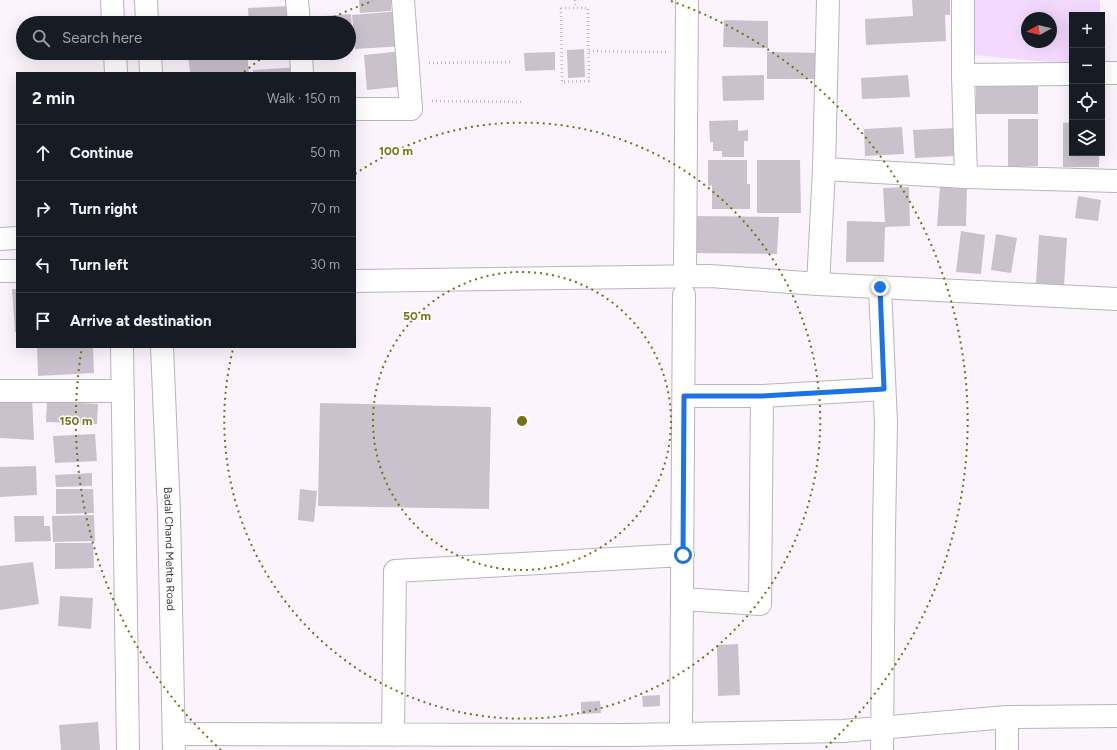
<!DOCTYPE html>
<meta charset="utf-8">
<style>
body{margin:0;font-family:Figtree,sans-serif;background:#20242c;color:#f1f3f6}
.controls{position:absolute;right:12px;top:12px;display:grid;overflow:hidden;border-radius:0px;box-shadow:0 4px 16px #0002}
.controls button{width:36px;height:36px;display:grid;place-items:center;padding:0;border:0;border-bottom:1px solid #363941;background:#171b24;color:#f1f3f6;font:20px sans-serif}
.compass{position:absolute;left:1021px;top:12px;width:36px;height:36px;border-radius:50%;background:#171b24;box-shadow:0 4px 16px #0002;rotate:262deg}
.stop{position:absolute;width:12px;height:12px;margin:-9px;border:3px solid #1a73e8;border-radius:50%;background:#fff}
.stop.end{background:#1a73e8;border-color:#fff;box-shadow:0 1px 4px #0008}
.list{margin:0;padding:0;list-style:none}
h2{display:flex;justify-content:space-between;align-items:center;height:52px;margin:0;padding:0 16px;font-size:17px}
h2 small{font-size:13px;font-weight:400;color:#9ea1a6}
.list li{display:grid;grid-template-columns:26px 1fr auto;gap:12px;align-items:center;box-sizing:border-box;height:56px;padding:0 16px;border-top:1px solid #363941}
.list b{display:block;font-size:15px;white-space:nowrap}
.list em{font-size:13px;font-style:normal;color:#9ea1a6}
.icon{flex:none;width:22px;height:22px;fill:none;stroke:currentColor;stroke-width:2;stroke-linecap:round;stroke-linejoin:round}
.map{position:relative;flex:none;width:1117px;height:750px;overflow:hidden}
.search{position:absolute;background:#171b24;box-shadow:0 4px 16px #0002;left:16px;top:16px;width:340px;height:44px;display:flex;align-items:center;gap:10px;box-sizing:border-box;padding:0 14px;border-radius:22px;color:#9ea1a6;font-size:15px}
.panel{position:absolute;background:#171b24;box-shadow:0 4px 16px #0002;left:16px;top:72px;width:340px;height:276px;border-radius:0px}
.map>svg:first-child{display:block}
.green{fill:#f4d9fe;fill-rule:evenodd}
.building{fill:#c9c2cc}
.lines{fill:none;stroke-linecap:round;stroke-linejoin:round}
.street-casing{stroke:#bab4bd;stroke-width:24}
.secondary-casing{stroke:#bab4bd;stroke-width:24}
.path{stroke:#c0bac1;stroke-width:2.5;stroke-dasharray:1 3;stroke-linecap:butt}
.street{stroke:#fff;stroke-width:22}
.secondary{stroke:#fff;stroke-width:22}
.route{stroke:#1a73e8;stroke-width:5}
.ring{fill:none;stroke:#757215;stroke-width:2;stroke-dasharray:2 4}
.labels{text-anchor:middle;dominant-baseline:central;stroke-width:3;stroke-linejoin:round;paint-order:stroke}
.street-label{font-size:11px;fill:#3e3b3f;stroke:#fff}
.centre{fill:#757215;stroke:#fff;stroke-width:2}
.ring-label{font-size:12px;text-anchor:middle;font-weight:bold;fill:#757215;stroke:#fff;stroke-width:3;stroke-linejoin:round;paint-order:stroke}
</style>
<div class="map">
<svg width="1117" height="750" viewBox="0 0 1117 750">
<rect width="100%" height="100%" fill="#fbf4fd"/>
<path class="green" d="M 972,0 L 1100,0 L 1100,15 L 1072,15 L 1072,64 L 972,55 ZM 1027,18 L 1051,18 L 1051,42 L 1027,42 Z"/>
<path class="building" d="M 359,0 L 391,0 L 391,11 L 360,13 Z
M 912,0 L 950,0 L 950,15 L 945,15 L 946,41 L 866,45 L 865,19 L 913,16 Z
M 289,6 L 290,23 L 249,23 L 248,8 Z
M 401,11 L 404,46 L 355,49 L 352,15 Z
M 351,14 L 353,43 L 349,43 L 349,23 L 312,23 L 311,17 Z
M 724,20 L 768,21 L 768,48 L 723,47 Z
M 584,49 L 585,77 L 568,78 L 567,50 Z
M 403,51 L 407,86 L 367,90 L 364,55 Z
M 555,52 L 555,70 L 525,71 L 524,53 Z
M 767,52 L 822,53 L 821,79 L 767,79 Z
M 188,53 L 247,53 L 249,73 L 190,73 Z
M 298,67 L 298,73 L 253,73 L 253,70 Z
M 764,75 L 764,100 L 723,101 L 722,76 Z
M 908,75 L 910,97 L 862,99 L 861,78 Z
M 1038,83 L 1038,114 L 976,114 L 976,84 Z
M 1008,119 L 1038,119 L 1038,166 L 1008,167 Z
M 738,120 L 738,131 L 748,130 L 748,141 L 744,141 L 744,157 L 722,157 L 722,151 L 713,151 L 713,142 L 710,142 L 709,121 Z
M 1072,122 L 1072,153 L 1099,153 L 1099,167 L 1063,167 L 1063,123 Z
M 902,127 L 904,154 L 865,156 L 864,129 Z
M 955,128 L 956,156 L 915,158 L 913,130 Z
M 708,160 L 747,160 L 747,184 L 750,184 L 750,209 L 712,209 L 712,185 L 708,186 Z
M 757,160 L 800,160 L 801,213 L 757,213 Z
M 967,186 L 966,226 L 937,226 L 940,187 Z
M 909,187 L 910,226 L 885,227 L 884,262 L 846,262 L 847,221 L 885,222 L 883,188 Z
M 1078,196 L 1101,200 L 1098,221 L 1075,218 Z
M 694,216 L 779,217 L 777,254 L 693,253 Z
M 961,231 L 985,235 L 981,274 L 956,272 Z
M 996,234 L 1017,238 L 1011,273 L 991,270 Z
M 1039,235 L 1067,238 L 1064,286 L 1036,283 Z
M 12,289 L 17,289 L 17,332 L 15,332 Z
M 37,347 L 93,347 L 94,373 L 38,376 Z
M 32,397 L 34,440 L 0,438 L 0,399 Z
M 47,401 L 98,404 L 97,424 L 46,422 Z
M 320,403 L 491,407 L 489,509 L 318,506 Z
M 95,434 L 97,461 L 55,463 L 53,436 Z
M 36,466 L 37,495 L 0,497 L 0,467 Z
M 92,473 L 92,486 L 56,487 L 55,475 Z
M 56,489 L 93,489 L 94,513 L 56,514 Z
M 300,489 L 317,491 L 314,522 L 298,520 Z
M 94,515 L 95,541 L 53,542 L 52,516 Z
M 14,516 L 44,516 L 44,526 L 50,526 L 51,541 L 15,542 Z
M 55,543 L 93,543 L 94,568 L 55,569 Z
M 33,562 L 39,604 L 0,610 L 0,566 Z
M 60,596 L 93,598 L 91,629 L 58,626 Z
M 738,644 L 740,695 L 718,696 L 717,645 Z
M 660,695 L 660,706 L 643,707 L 642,696 Z
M 600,701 L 601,713 L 581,714 L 581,702 Z
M 98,722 L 100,750 L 61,750 L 59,725 Z"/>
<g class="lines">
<defs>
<path id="street" d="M 297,0 L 299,23
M 963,0 L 963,75 L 966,177
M 301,53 L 302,73
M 1102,73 L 1117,73
M 963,75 L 1072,74
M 355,109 L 411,109 L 403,0
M 824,169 L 966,177 L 1117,181
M 0,239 L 17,238
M 685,277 L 687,0
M 818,284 L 824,169 L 828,0
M 880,287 L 886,423 L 884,530 L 882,750
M 0,391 L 123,391
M 762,396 L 884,389
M 682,599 L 760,604 L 762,396 L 684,396
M 174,734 L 627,735 L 843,731 L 1007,717 L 1117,716
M 681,734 L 684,295
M 393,735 L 395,571 L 683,555
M 1007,750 L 1007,717"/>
<g id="secondary">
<path d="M 112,0 L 113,23"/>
<path d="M 146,0 L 147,23"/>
<path d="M 115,53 L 116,73"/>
<path d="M 150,53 L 151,73"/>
<path d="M 0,271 L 17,271"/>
<path d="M 355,281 L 710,276 L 818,284 L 1117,299"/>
<path d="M 122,347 L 128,750"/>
<path id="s1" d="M 162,347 L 169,512 L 174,750"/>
</g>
</defs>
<use href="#street" class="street-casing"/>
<use href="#secondary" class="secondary-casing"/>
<path class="path" d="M 575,0 L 575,8
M 561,8 L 588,8 L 589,81 L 562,82 Z
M 589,51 L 666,52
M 429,63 L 513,62
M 432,101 L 523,102"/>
<use href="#street" class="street"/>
<use href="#secondary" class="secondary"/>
</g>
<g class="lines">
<path class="route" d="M 683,555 L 684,396 L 762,396 L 884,389 L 880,287"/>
</g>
<g class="ring">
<circle cx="522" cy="421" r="149"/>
<path d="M355 174A298 298 0 1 1 233 349"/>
<path d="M221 750A446 446 0 0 1 82 347M244 72A446 446 0 0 1 269 53M323 22A446 446 0 0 1 373 1M671 1A446 446 0 0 1 823 750"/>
</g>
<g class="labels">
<g class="street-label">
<text stroke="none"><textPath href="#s1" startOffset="202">Badal Chand Mehta Road</textPath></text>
</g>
</g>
<circle cx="522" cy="421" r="6" class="centre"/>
<g class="ring-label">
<text x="396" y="155">100 m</text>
<text x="417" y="320">50 m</text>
<text x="76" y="425">150 m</text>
</g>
</svg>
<div class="controls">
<button>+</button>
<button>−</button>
<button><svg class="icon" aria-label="locate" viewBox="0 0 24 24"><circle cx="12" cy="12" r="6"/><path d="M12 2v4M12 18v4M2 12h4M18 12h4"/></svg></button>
<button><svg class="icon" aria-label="layers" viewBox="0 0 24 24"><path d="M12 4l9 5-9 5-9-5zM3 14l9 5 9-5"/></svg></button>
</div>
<svg class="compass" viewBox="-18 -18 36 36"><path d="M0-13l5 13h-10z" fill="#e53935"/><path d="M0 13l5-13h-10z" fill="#9ea1a6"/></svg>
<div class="stop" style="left:683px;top:555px"></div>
<div class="stop end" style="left:880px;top:287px"></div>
<div class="search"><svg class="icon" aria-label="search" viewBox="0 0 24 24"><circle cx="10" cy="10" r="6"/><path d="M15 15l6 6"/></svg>Search here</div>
<section class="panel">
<h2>2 min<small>Walk · 150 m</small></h2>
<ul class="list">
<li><svg class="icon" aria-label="ahead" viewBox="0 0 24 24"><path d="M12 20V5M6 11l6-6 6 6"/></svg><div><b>Continue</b></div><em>50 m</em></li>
<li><svg class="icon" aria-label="right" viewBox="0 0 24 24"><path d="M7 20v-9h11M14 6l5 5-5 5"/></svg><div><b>Turn right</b></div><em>70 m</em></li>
<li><svg class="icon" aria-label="left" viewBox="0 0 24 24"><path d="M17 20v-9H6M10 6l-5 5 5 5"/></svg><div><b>Turn left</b></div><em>30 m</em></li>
<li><svg class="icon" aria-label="arrive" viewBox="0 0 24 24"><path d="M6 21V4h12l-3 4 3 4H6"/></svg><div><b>Arrive at destination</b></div></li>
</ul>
</section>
</div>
